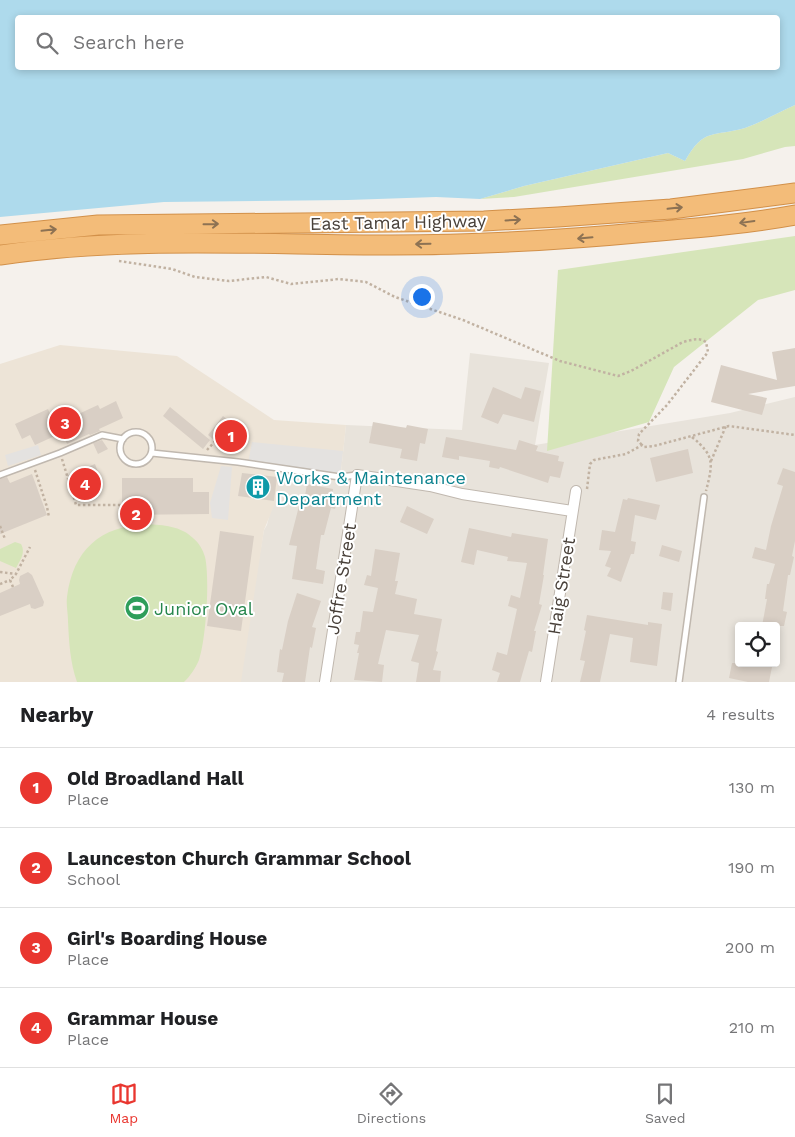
<!DOCTYPE html>
<style>
body{margin:0;font-family:"Work Sans",sans-serif;background:#f2f2f2;color:#202124}
.controls{position:absolute;right:15px;bottom:15px;display:grid;overflow:hidden;border-radius:5px;box-shadow:0 2px 8px #0003}
.controls button{width:45px;height:45px;display:grid;place-items:center;padding:0;border:0;border-bottom:1px solid #e0e0e0;background:#fff;color:#202124;font:25px sans-serif}
.you{position:absolute;left:421px;top:296px;width:18px;height:18px;margin:-12px;border:4px solid #fff;border-radius:50%;background:#1a73e8;box-shadow:0 0 0 8px #1a73e833}
.badge{display:grid;place-items:center;width:32px;height:32px;border-radius:50%;background:#e9362f;color:#fff;font-size:16px;font-weight:700}
.pin{position:absolute;translate:-50% -50%;border:2px solid #fff;box-shadow:0 1px 5px #0006}
.list{margin:0;padding:0;list-style:none}
h2{display:flex;justify-content:space-between;align-items:center;height:65px;margin:0;padding:0 20px;font-size:21px}
h2 small{font-size:16px;font-weight:400;color:#757577}
.list li{display:grid;grid-template-columns:32px 1fr auto;gap:15px;align-items:center;box-sizing:border-box;height:80px;padding:0 20px;border-top:1px solid #e0e0e0}
.list b{display:block;font-size:19px;white-space:nowrap}
.list p{margin:0;font-size:16px;white-space:nowrap;color:#757577}
.list em{font-size:16px;font-style:normal;color:#757577}
.icon{flex:none;width:28px;height:28px;fill:none;stroke:currentColor;stroke-width:2;stroke-linecap:round;stroke-linejoin:round}
.map{position:relative;flex:none;width:795px;height:682px;overflow:hidden}
.search{position:absolute;background:#fff;box-shadow:0 2px 8px #0003;left:15px;right:15px;top:15px;height:55px;display:flex;align-items:center;gap:12px;box-sizing:border-box;padding:0 18px;border-radius:5px;color:#757577;font-size:19px}
.sheet{height:385px;background:#fff}
nav{display:flex;justify-content:space-around;align-items:center;box-sizing:border-box;height:70px;border-top:1px solid #e0e0e0;background:#fff;font-size:14px;color:#757577}
nav a{display:grid;justify-items:center;gap:2px}
nav .on{color:#e9362f}
.map>svg:first-child{display:block}
.residential{fill:#e8e3db;fill-rule:evenodd}
.education{fill:#ede4d7}
.green{fill:#d6e5b9}
.parking{fill:#e4e2e0}
.water{fill:#aedaec;fill-rule:evenodd}
.building{fill:#d9cfc5}
.lines{fill:none;stroke-linecap:round;stroke-linejoin:round}
.lane-casing{stroke:#c0b8af;stroke-width:8}
.street-casing{stroke:#c0b8af;stroke-width:12}
.highway-casing{stroke:#d29049;stroke-width:21}
.path{stroke:#c1b2a2;stroke-width:2.5;stroke-dasharray:2.5 2.5;stroke-linecap:butt}
.lane{stroke:#fff;stroke-width:5}
.street{stroke:#fff;stroke-width:10}
.highway{stroke:#f3bc79;stroke-width:19}
.oneway{stroke:#8d7253}
.labels{text-anchor:middle;dominant-baseline:central;stroke-width:4;stroke-linejoin:round;paint-order:stroke}
.street-label{font-size:18px;fill:#49413a;stroke:#fff}
.culture-label{font-size:18px;fill:#0d838f;stroke:#fff;text-anchor:start}
.leisure-label{font-size:18px;fill:#27864d;stroke:#fff;text-anchor:start}
</style>
<div class="map">
<svg width="795" height="682" viewBox="0 0 795 682">
<rect width="100%" height="100%" fill="#f5f1ec"/>
<path class="residential" d="M 470,353 L 549,363 L 535,445 L 730,413 L 795,397 L 795,682 L 238,682 L 264,530 L 267,525 L 279,475 L 340,481 L 346,425 L 462,430 ZM 739,626 L 776,626 L 776,663 L 739,663 Z"/>
<path class="education" d="M 60,345 L 177,356 L 274,420 L 346,425 L 340,482 L 279,475 L 275,503 L 264,530 L 241,682 L 0,682 L 0,364 Z"/>
<path class="green" d="M 795,105 L 795,146 L 785,147 L 743,159 L 514,197 L 480,199 L 524,186 L 668,153 L 685,161 C 704,127 714,137 745,128 C 762,122 779,112 795,105 Z
M 795,236 L 795,290 L 758,300 L 674,367 L 649,422 L 547,451 L 558,270 Z
M 147,524 C 163,525 181,526 193,538 C 199,543 203,550 205,557 C 210,578 206,640 199,660 C 195,669 191,675 184,682 L 77,682 C 70,662 69,642 68,621 C 68,613 66,605 67,597 C 73,550 100,526 147,524 Z
M 15,542 L 21,544 C 26,553 20,560 16,568 L 0,561 L 0,549 Z"/>
<path class="parking" d="M 252,442 L 343,451 L 340,477 L 248,463 Z
M 38,445 L 41,455 L 8,466 L 5,455 Z
M 221,466 L 232,467 L 228,520 L 212,518 L 210,503 Z"/>
<path class="water" d="M 0,0 L 795,0 L 795,105 C 779,112 762,122 745,128 C 714,137 704,127 685,161 L 668,153 L 524,186 L 480,199 L 436,197 L 348,200 L 164,202 L 0,217 ZM 18,18 L 778,18 L 778,68 L 18,68 Z"/>
<path class="building" d="M 795,348 L 795,386 L 748,394 L 767,398 L 762,415 L 711,402 L 721,365 L 777,380 L 772,352 Z
M 493,387 L 521,399 L 525,387 L 541,391 L 534,422 L 503,414 L 498,424 L 481,417 Z
M 116,401 L 123,418 L 99,429 L 100,431 L 90,435 L 89,434 L 67,444 L 64,436 L 59,438 L 57,435 L 35,445 L 30,435 L 22,439 L 15,424 L 48,409 L 51,416 L 57,413 L 61,422 L 98,405 L 100,409 Z
M 170,407 L 210,440 L 203,449 L 163,416 Z
M 223,416 L 246,435 L 231,454 L 208,435 Z
M 373,422 L 406,428 L 407,425 L 428,429 L 425,444 L 420,443 L 417,461 L 400,458 L 402,449 L 369,443 Z
M 446,437 L 516,450 L 519,440 L 538,446 L 536,451 L 559,456 L 558,461 L 564,462 L 560,478 L 550,476 L 548,483 L 500,467 L 499,469 L 489,467 L 490,461 L 459,456 L 459,460 L 442,457 Z
M 102,440 L 108,449 L 98,454 L 93,443 Z
M 688,449 L 693,473 L 656,482 L 650,458 Z
M 95,464 L 102,483 L 95,486 L 99,494 L 79,502 L 68,475 Z
M 783,468 L 795,472 L 795,541 L 792,556 L 794,557 L 790,575 L 788,575 L 783,611 L 787,612 L 784,626 L 762,626 L 767,599 L 765,599 L 767,584 L 769,584 L 775,564 L 752,558 L 755,547 L 766,550 L 771,526 L 783,486 L 777,484 Z
M 242,473 L 277,477 L 274,501 L 238,496 Z
M 32,474 L 47,515 L 0,534 L 0,479 L 7,477 L 10,483 Z
M 122,478 L 193,478 L 193,492 L 209,492 L 209,514 L 122,515 Z
M 307,484 L 333,489 L 332,499 L 337,500 L 335,509 L 331,508 L 324,535 L 321,535 L 316,569 L 325,571 L 323,584 L 292,579 L 297,546 L 289,545 L 299,506 L 303,507 Z
M 628,498 L 660,505 L 656,520 L 635,515 L 631,541 L 636,542 L 634,554 L 631,554 L 621,582 L 607,576 L 611,568 L 605,566 L 611,551 L 599,550 L 602,530 L 615,532 L 623,499 L 627,500 Z
M 407,506 L 434,519 L 427,534 L 400,522 Z
M 469,528 L 511,537 L 512,533 L 548,539 L 543,575 L 544,575 L 539,604 L 542,605 L 534,631 L 536,631 L 532,652 L 529,651 L 520,682 L 497,682 L 500,673 L 492,670 L 497,652 L 507,655 L 517,609 L 508,606 L 511,595 L 520,598 L 527,563 L 507,561 L 508,557 L 477,550 L 474,565 L 461,562 Z
M 220,531 L 254,536 L 241,631 L 207,626 Z
M 662,545 L 682,551 L 679,562 L 659,556 Z
M 375,549 L 400,553 L 395,581 L 398,581 L 395,594 L 417,599 L 414,614 L 442,619 L 436,651 L 438,652 L 433,670 L 441,671 L 440,682 L 416,682 L 419,663 L 411,661 L 419,635 L 386,630 L 378,664 L 384,665 L 382,682 L 354,680 L 359,653 L 357,653 L 359,645 L 354,644 L 356,632 L 360,632 L 363,611 L 373,612 L 378,588 L 364,585 L 367,575 L 371,576 Z
M 28,572 L 32,575 L 44,602 L 43,606 L 35,609 L 31,608 L 30,604 L 0,616 L 0,593 L 20,584 L 19,580 L 20,576 Z
M 663,592 L 673,593 L 671,611 L 661,609 Z
M 297,593 L 321,601 L 312,627 L 316,628 L 312,648 L 310,647 L 305,682 L 282,682 L 284,673 L 277,672 L 280,649 L 282,650 L 288,621 Z
M 587,615 L 648,625 L 648,622 L 662,624 L 657,666 L 630,662 L 633,638 L 610,634 L 600,682 L 580,682 L 585,661 L 580,660 L 586,631 L 584,630 Z
M 732,663 L 753,663 L 772,667 L 769,682 L 748,682 L 729,678 Z"/>
<g class="lines">
<defs>
<path id="lane" d="M120 448a16 16 0 1 1 32 0a16 16 0 1 1-32 0Z
M 152,453 L 238,462 L 340,477 L 357,475
M 0,475 L 60,453 L 102,435 L 123,439
M 679,682 L 704,497"/>
<path id="street" d="M 325,682 L 357,475 L 430,486 L 462,494 L 572,511
M 546,682 L 576,491"/>
<path id="highway" d="M 0,235 L 98,225 L 484,221 L 558,217 L 671,209 L 795,193
M 0,255 C 129,236 262,245 392,245 C 478,245 563,240 648,232 C 697,228 746,224 795,215"/>
</defs>
<use href="#lane" class="lane-casing"/>
<use href="#street" class="street-casing"/>
<use href="#highway" class="highway-casing"/>
<path class="path" d="M 119,261 L 172,269 L 195,277 L 229,281 L 266,277 L 291,284 L 339,279 L 366,282 L 395,297 L 463,320 L 560,361 L 618,376 L 631,371 L 683,342 C 691,340 699,337 706,342 L 708,352 L 667,405 L 639,434 L 638,441 L 642,445
M 692,437 C 715,456 713,463 706,491
M 214,441 L 226,452
M 207,450 L 218,438
M 62,459 L 76,505 L 122,505
M 711,461 L 726,426
M 35,470 L 47,507 L 49,517
M 587,489 L 590,464 L 594,460 L 626,454 L 642,445 L 644,447 L 654,446 L 729,426 L 795,435
M 0,526 L 5,539
M 0,572 L 16,574 L 30,547
M 0,584 L 10,580
M 13,587 L 10,580 L 16,574"/>
<use href="#lane" class="lane"/>
<use href="#street" class="street"/>
<use href="#highway" class="highway"/>
</g>
<defs><path id="oneway-shaft" d="M-6 0H5M1.5-3L5.5 0L1.5 3" fill="none" stroke-width="1.6" stroke-linecap="round" stroke-linejoin="round" transform="scale(1.25)"/></defs>
<g class="oneway">
<use href="#oneway-shaft" transform="translate(675 208) rotate(-6)"/>
<use href="#oneway-shaft" transform="translate(513 220) rotate(-3)"/>
<use href="#oneway-shaft" transform="translate(747 222) rotate(172)"/>
<use href="#oneway-shaft" transform="translate(211 224) rotate(-1)"/>
<use href="#oneway-shaft" transform="translate(49 230) rotate(-6)"/>
<use href="#oneway-shaft" transform="translate(585 238) rotate(175)"/>
<use href="#oneway-shaft" transform="translate(423 244) rotate(179)"/>
</g>
<defs>
<symbol id="building-disc" viewBox="-11 -11 22 22"><circle r="9.5" fill="#0f9aa8" stroke="#fff"/><path d="M-4-6H4V6H1V3H-1V6H-4ZM-2.5-4.3h1.7v1.8h-1.7ZM.8-4.3h1.7v1.8H.8ZM-2.5-1h1.7V.8h-1.7ZM.8-1h1.7V.8H.8Z" fill="#fff"/></symbol>
<symbol id="stadium-disc" viewBox="-11 -11 22 22"><circle r="9.5" fill="#2e9e5b" stroke="#fff"/><path d="M0-5a6.5 5 0 1 0 0 10a6.5 5 0 1 0 0-10ZM-3.5-1.8h7v3.6h-7Z" fill="#fff"/></symbol>
</defs>
<g fill-rule="evenodd">
<use href="#building-disc" x="244" y="473" width="28" height="28"/>
<use href="#stadium-disc" x="123" y="594" width="28" height="28"/>
</g>
<g class="labels">
<g class="street-label">
<text transform="translate(398 222) rotate(-1)">East Tamar Highway</text>
<text transform="translate(341 579) rotate(-81)">Joffre Street</text>
<text transform="translate(561 586) rotate(-81)">Haig Street</text>
</g>
<g class="culture-label">
<text x="276" y="477">Works &amp; Maintenance<tspan x="276" dy="21">Department</tspan></text>
</g>
<g class="leisure-label">
<text x="154" y="608">Junior Oval</text>
</g>
</g>
</svg>
<div class="controls">
<button><svg class="icon" aria-label="locate" viewBox="0 0 24 24"><circle cx="12" cy="12" r="6"/><path d="M12 2v4M12 18v4M2 12h4M18 12h4"/></svg></button>
</div>
<div class="you"></div>
<div class="pin badge" style="left:231px;top:436px">1</div>
<div class="pin badge" style="left:136px;top:514px">2</div>
<div class="pin badge" style="left:65px;top:423px">3</div>
<div class="pin badge" style="left:85px;top:484px">4</div>
<div class="search"><svg class="icon" aria-label="search" viewBox="0 0 24 24"><circle cx="10" cy="10" r="6"/><path d="M15 15l6 6"/></svg>Search here</div>
</div>
<section class="sheet">
<h2>Nearby<small>4 results</small></h2>
<ul class="list">
<li><span class="badge">1</span><div><b>Old Broadland Hall</b><p>Place</p></div><em>130 m</em></li>
<li><span class="badge">2</span><div><b>Launceston Church Grammar School</b><p>School</p></div><em>190 m</em></li>
<li><span class="badge">3</span><div><b>Girl's Boarding House</b><p>Place</p></div><em>200 m</em></li>
<li><span class="badge">4</span><div><b>Grammar House</b><p>Place</p></div><em>210 m</em></li>
</ul>
</section>
<nav>
<a class="on"><svg class="icon" aria-label="map" viewBox="0 0 24 24"><path d="M3 6l6-2 6 2 6-2v14l-6 2-6-2-6 2zM9 4v14M15 6v14"/></svg>Map</a>
<a><svg class="icon" aria-label="directions" viewBox="0 0 24 24"><path d="M12 3l9 9-9 9-9-9zM9 14v-3h6M13 9l2 2-2 2"/></svg>Directions</a>
<a><svg class="icon" aria-label="saved" viewBox="0 0 24 24"><path d="M7 4h10v16l-5-4-5 4z"/></svg>Saved</a>
</nav>
